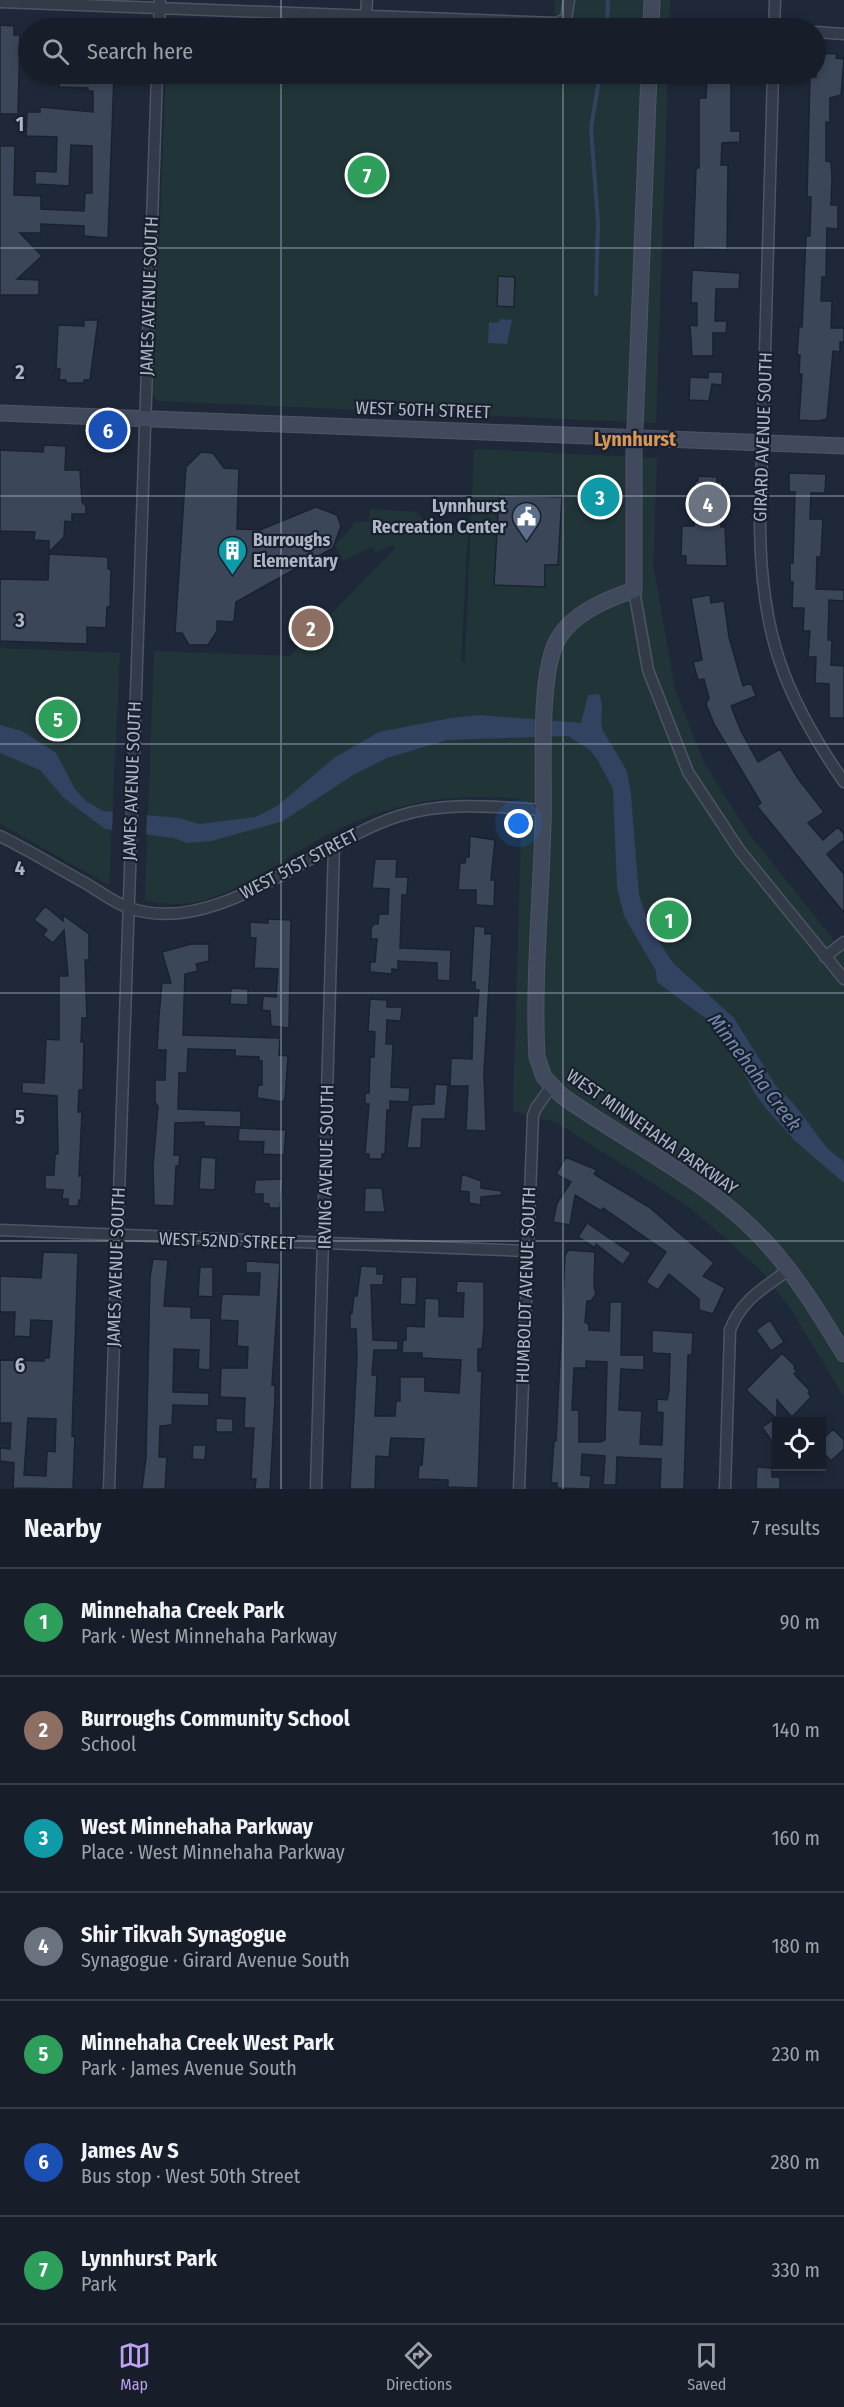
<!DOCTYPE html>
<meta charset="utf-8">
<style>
body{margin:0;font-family:"Fira Sans Condensed",sans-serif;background:#242b36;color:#f1f3f6}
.controls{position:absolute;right:18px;bottom:18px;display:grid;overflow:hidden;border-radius:0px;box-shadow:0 3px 9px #0003}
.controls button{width:54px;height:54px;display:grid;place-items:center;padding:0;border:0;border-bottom:2px solid #363c47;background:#171e2a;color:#f1f3f6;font:30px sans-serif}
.you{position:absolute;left:519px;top:824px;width:21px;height:21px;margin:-15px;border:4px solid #fff;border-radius:50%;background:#1a73e8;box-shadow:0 0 0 9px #1a73e833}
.badge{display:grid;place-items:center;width:39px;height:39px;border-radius:50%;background:#bca0f2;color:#fff;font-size:20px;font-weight:700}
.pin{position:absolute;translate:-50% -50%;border:3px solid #fff;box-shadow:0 2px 6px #0006}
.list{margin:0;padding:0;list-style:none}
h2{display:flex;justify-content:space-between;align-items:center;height:78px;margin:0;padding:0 24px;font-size:26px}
h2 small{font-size:20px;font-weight:400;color:#9ea2a8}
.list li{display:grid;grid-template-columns:39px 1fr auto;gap:18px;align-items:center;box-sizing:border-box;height:108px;padding:0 24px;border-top:2px solid #363c47}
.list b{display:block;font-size:22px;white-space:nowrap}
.list p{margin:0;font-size:20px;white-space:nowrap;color:#9ea2a8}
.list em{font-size:20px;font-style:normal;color:#9ea2a8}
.icon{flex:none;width:33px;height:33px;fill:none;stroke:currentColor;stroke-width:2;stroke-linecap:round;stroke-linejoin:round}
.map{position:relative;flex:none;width:844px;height:1489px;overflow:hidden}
.search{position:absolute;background:#171e2a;box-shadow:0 3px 9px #0003;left:18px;right:18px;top:18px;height:66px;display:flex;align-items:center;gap:15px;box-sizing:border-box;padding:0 21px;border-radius:33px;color:#9ea2a8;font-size:22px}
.sheet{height:834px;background:#171e2a}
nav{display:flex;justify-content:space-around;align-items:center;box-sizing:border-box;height:84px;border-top:2px solid #363c47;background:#171e2a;font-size:16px;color:#9ea2a8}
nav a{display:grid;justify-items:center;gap:3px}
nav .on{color:#bca0f2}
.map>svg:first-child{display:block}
.green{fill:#213539}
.water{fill:#324261}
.pier{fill:#1f2838}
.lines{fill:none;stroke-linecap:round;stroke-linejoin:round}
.stream{stroke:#324261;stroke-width:4}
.building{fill:#3b4659;stroke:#1b222f;stroke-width:1.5;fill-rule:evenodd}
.street-casing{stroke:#4d5564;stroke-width:13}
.secondary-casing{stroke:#4d5564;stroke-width:17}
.street{stroke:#333b49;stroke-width:10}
.secondary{stroke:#41495c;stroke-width:15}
.grid{fill:none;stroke:#adb5c6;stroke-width:1.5;stroke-opacity:0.55}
.labels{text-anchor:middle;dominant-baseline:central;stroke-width:4.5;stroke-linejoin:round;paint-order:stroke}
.street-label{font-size:18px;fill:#adb5c6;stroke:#19202d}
.poi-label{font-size:18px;font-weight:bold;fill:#adb5c6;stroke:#19202d;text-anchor:end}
.neighbourhood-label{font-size:20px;font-weight:bold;fill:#d79757;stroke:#19202d}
.water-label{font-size:20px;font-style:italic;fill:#7489af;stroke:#19202d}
.grid-label{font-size:20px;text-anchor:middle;font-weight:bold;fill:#adb5c6;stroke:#19202d;stroke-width:4.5;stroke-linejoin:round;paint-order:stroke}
</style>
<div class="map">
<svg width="844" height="1489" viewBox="0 0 844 1489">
<rect width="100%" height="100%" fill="#1f2838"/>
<path class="green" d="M 555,0 L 670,0 L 669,28 L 566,28 L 554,13 Z
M 168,18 L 464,28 L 168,28 Z
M 166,74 L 668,74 L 656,423 L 157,401 L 153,393 Z
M 474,449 L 657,458 L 653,564 L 675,689 L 704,763 L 747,831 L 844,953 L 844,1397 L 792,1311 L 762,1272 L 731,1243 L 685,1204 L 557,1123 L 513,1111 L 522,799 C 457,793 407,800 347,825 C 297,846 232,904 177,904 C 167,904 156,902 145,901 L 154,651 L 290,656 L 395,549 L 392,545 L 376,553 L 372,547 L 343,561 L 335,545 C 342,537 350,532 354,522 L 369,522 L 370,509 L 417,512 L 426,524 L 468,526 L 461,662 L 465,662 Z
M 0,648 L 120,653 L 109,885 L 0,824 Z"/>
<path class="water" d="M 500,319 L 512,320 L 507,344 L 488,343 L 489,322 L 499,323 Z
M 599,694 C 606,712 598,715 603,731 L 627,771 L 631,795 L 639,895 L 650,928 L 673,963 L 734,1018 L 776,1086 L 794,1104 L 827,1148 L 844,1162 L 844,1183 L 794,1140 L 769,1112 L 755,1094 L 732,1050 L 713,1024 L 657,982 L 656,971 L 624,916 L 617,887 L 613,789 L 597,759 L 590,750 L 568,736 L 447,740 L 387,758 L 353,775 L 283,821 L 212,841 L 187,843 L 174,838 L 105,829 L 64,798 L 40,770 L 0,753 L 0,725 L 22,731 L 56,753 L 75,789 L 86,801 L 103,811 L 179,818 L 199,824 L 256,817 L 277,806 L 334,758 L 379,732 L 451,718 L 480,715 L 581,723 L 588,695 Z"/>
<path class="pier" d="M 113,809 L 147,813 L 146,837 L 112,833 Z"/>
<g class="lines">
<path class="stream" d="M 607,28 L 608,0
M 596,294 L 598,223 L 591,128 L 600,74"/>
</g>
<path class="building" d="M 0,25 L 14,26 L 14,35 L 20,35 L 18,114 L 0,114 Z
M 817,53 L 837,54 L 836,58 L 844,59 L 841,95 L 830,98 L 830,123 L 826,122 L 826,161 L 831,162 L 832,177 L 831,205 L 838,205 L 838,229 L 827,228 L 826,277 L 822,277 L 821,301 L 832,301 L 831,328 L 844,328 L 844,342 L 840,342 L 840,352 L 833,351 L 827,419 L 818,421 L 799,420 L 802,374 L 799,374 L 800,355 L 797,355 L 799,326 L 802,327 L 806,236 L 810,236 L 811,197 L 807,197 L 810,77 L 816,77 Z
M 60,74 L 114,75 L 108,238 L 84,236 L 84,226 L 41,224 L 41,233 L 20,233 L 42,256 L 17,279 L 39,280 L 39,295 L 0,295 L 0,146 L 15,146 L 14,195 L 41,196 L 41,209 L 84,211 L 85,193 L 92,193 L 92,146 L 71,145 L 69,186 L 35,184 L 35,171 L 56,172 L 57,137 L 26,136 L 27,112 L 40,112 L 40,107 L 93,112 L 93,91 L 88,91 L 88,88 L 59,87 Z
M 707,74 L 731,74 L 731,131 L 740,131 L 740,142 L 722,143 L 721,165 L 728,165 L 727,250 L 693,248 L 696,168 L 699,168 L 699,98 L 706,98 Z
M 692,270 L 740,273 L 739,289 L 716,289 L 715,321 L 727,321 L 726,333 L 713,333 L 713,356 L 692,356 L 690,325 L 697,326 L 697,303 L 691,303 Z
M 498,276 L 515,277 L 514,307 L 497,306 Z
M 84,320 L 98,320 L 90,380 L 84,380 L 84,383 L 66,383 L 66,380 L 59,380 L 60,369 L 56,369 L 58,325 L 84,326 Z
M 708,372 L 723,372 L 722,385 L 712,384 L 709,401 L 689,400 L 690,377 L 708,378 Z
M 44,445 L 66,446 L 65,470 L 80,470 L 82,502 L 86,506 L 86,514 L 72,514 L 72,522 L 65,521 L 64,537 L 49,552 L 49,541 L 34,540 L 35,532 L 0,531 L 0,450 L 43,452 Z
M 201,452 L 213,453 L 224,468 L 239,469 L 237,529 L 260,530 L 316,507 L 337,515 L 341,526 L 333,548 L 236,602 L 234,622 L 217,621 L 217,631 L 208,645 L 189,645 L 182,633 L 175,633 L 186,467 Z
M 789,473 L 826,474 L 825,493 L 811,493 L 810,519 L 823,519 L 821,557 L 817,557 L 816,589 L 844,590 L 844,601 L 829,600 L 828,640 L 832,640 L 831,665 L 844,666 L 844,718 L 829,718 L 829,684 L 815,683 L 816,657 L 808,657 L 810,631 L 803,631 L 804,608 L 792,608 L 793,582 L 790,582 L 790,563 L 793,563 L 795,492 L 789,492 Z
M 698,476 L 717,477 L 717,482 L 722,482 L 721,527 L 725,527 L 727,566 L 686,565 L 686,556 L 681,556 L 682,526 L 694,526 L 695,482 L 698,481 Z
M 499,495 L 562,497 L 558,565 L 545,565 L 545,587 L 494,585 Z
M 49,554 L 108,557 L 108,569 L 111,569 L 110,607 L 107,607 L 106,628 L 87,627 L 87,644 L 0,641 L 0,579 L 48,580 Z
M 710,595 L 711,603 L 724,601 L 729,637 L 743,686 L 751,683 L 756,696 L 731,706 L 741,731 L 758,762 L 780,749 L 797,777 L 824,812 L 808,823 L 823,840 L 838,827 L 844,834 L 844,840 L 827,854 L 844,874 L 844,913 L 757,806 L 761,803 L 714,724 L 706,704 L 709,698 L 704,679 L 698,680 L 693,662 L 702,660 L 691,598 Z
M 470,836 L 495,840 L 491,880 L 495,880 L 494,906 L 476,905 L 476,890 L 458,890 L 460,863 L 465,863 L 466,857 L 469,857 Z
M 375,859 L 397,859 L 396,877 L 408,877 L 407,895 L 402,895 L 400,948 L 451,950 L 450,981 L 437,980 L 437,963 L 398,961 L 398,970 L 392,969 L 392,974 L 370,972 L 370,962 L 375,962 L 377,939 L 371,939 L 371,928 L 374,924 L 378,924 L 379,914 L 388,914 L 389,889 L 372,888 Z
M 45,906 L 63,921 L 63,915 L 89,934 L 89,960 L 85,960 L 87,1018 L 82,1018 L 81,1042 L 84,1042 L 83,1090 L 79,1090 L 78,1112 L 82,1112 L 79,1176 L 82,1176 L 81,1200 L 79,1200 L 78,1206 L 68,1206 L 68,1199 L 62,1199 L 63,1190 L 45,1189 L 45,1175 L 54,1175 L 55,1154 L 58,1154 L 57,1096 L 22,1093 L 22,1082 L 44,1083 L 46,1039 L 59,1040 L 59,976 L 68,976 L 64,930 L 53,943 L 43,935 L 47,930 L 34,920 Z
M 268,919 L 291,920 L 289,1028 L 271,1026 L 270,1011 L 262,1010 L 263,996 L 276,997 L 278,969 L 254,968 L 256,938 L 250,938 L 250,922 L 268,923 Z
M 474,926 L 485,927 L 485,934 L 492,934 L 484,1073 L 486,1131 L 466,1130 L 468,1086 L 450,1086 L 451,1058 L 472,1059 L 473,1016 L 477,1016 L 479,990 L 475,990 L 475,982 L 471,982 Z
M 191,944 L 209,944 L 209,961 L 196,964 L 198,971 L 185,974 L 183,1035 L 280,1038 L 279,1055 L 288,1056 L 285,1099 L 283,1102 L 257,1098 L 258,1085 L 262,1085 L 262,1061 L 259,1061 L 259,1057 L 235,1056 L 235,1050 L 188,1049 L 187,1073 L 179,1073 L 178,1109 L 241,1111 L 241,1127 L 204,1126 L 204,1122 L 175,1123 L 174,1155 L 180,1155 L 179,1166 L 176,1166 L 174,1206 L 154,1205 L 153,1165 L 158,1107 L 155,1102 L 155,1080 L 165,1080 L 166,1050 L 157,1050 L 159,1015 L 162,983 L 171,983 L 162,952 Z
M 231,988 L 248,989 L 248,1005 L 230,1004 Z
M 370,999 L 387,1000 L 387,1007 L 402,1007 L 401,1021 L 387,1020 L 386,1044 L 393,1044 L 391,1087 L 410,1088 L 409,1102 L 390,1101 L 390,1110 L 387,1110 L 385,1154 L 382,1154 L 382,1159 L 369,1159 L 369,1154 L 365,1154 L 369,1104 L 365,1104 L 365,1093 L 369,1093 L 370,1057 L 374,1057 L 375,1032 L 368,1031 Z
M 435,1084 L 448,1085 L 445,1119 L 422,1119 L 421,1148 L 407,1148 L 412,1105 L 434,1104 Z
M 239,1128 L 286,1130 L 284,1155 L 263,1154 L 264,1142 L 238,1141 Z
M 201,1157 L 216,1158 L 215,1190 L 199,1189 Z
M 566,1157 L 597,1170 L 594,1174 L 649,1207 L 714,1263 L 703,1276 L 725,1288 L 713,1314 L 699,1310 L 699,1299 L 669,1274 L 658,1290 L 646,1282 L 666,1252 L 603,1208 L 601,1211 L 575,1195 L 570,1225 L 553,1222 L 557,1203 L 571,1182 L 556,1174 Z
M 462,1174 L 481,1181 L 481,1188 L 502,1191 L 501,1195 L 481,1197 L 481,1205 L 469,1203 L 469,1192 L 460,1191 Z
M 283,1179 L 280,1208 L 269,1208 L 269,1204 L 263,1203 L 263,1194 L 254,1194 L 255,1180 Z
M 365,1188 L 382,1188 L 385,1212 L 364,1212 Z
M 587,1223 L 631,1253 L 623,1265 L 596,1244 L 595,1248 L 578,1237 Z
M 568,1250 L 595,1252 L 594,1287 L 596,1294 L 591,1301 L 587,1301 L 585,1322 L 589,1324 L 589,1330 L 609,1331 L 610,1302 L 622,1302 L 621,1355 L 644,1355 L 644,1370 L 621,1369 L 619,1410 L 642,1411 L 640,1444 L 662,1445 L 663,1413 L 657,1412 L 657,1399 L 667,1400 L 669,1390 L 670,1354 L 652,1353 L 652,1330 L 693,1333 L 692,1355 L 688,1355 L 684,1489 L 660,1489 L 661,1459 L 617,1457 L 616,1485 L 603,1485 L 605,1456 L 582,1454 L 581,1475 L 591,1476 L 590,1489 L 557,1488 L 557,1483 L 551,1483 L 554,1441 L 556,1441 L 565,1256 ZM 586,1361 L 607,1362 L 605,1440 L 600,1442 L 579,1442 L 579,1410 L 572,1410 L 574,1368 L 586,1368 Z
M 43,1252 L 78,1253 L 72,1436 L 75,1435 L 73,1488 L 70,1489 L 13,1488 L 14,1463 L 0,1461 L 0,1448 L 10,1449 L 11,1423 L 0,1423 L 0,1360 L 44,1361 L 44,1358 L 49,1358 L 52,1321 L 31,1320 L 30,1337 L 14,1336 L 15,1312 L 0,1312 L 0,1276 L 41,1278 ZM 28,1418 L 56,1419 L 55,1452 L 47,1451 L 46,1476 L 24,1475 Z
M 153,1259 L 168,1260 L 164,1306 L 191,1307 L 191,1318 L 211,1318 L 210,1370 L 198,1369 L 199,1350 L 174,1349 L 173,1392 L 209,1393 L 209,1406 L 173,1405 L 172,1425 L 160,1426 L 159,1457 L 167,1457 L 165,1489 L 142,1489 L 146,1457 L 150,1277 Z
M 246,1261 L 280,1263 L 272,1385 L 275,1385 L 275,1399 L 270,1489 L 255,1489 L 256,1479 L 251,1479 L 254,1428 L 244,1428 L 245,1398 L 220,1397 L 221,1368 L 247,1368 L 248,1347 L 237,1346 L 238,1321 L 220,1320 L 222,1294 L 259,1295 L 260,1273 L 246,1273 Z
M 361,1266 L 377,1267 L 377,1274 L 384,1274 L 383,1285 L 371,1285 L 373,1340 L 398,1341 L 398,1350 L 374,1350 L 372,1375 L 377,1375 L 375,1416 L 395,1416 L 396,1401 L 400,1401 L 400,1377 L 425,1377 L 425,1391 L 459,1393 L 461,1360 L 422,1358 L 422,1353 L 402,1353 L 403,1340 L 406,1340 L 406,1326 L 424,1327 L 425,1298 L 439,1299 L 439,1316 L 463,1317 L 464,1293 L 456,1293 L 457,1281 L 484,1282 L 484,1328 L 482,1349 L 478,1349 L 478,1371 L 482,1371 L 478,1488 L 448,1487 L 448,1480 L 418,1479 L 419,1465 L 422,1465 L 424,1439 L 391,1438 L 389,1457 L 376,1456 L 375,1489 L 350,1489 L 357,1357 L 356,1329 L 350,1329 L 350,1312 L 352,1313 L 354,1296 L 357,1296 Z
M 200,1267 L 213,1267 L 213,1297 L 198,1296 Z
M 401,1277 L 417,1277 L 416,1305 L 400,1304 Z
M 770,1320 L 784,1342 L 771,1351 L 756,1330 Z
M 782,1353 L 795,1366 L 794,1368 L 797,1371 L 794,1374 L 810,1391 L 808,1393 L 811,1397 L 792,1417 L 777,1400 L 777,1449 L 762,1427 L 776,1418 L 746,1390 Z
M 216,1418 L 233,1419 L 233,1432 L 216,1432 Z
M 833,1429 L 844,1440 L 844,1449 L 831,1461 L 822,1451 L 822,1440 Z
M 193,1445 L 206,1445 L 205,1460 L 192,1459 Z
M 757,1467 L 772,1468 L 772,1477 L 780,1477 L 780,1489 L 756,1489 Z"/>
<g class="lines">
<defs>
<path id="street" d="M 0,2 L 556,23 L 566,19 L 569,0
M 366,16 L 367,0
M 651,27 L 692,28
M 159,28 L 160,0
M 774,28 L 775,0
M 816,32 L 844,34
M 773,74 L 760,527 C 761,633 784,696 844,782
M 634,590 L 648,670 L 688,772 L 740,851 L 844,979
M 0,836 C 30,851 58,868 87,884 C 100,892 113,902 127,907 C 214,941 318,841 399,816 C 447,801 495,807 544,810
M 825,957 L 844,942
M 0,1230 L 527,1251
M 109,1489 L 157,74
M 316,1489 L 334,845
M 519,1489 L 533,1116 L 536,1108 L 551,1087
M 725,1489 L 730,1330 C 742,1299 763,1289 788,1270"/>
<path id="secondary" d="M 651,28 L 652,0
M 649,74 L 634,453 L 634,590 C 607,599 573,613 558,639 C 537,675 545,779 543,824 C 541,899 533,983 537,1057 L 544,1077 L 561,1095 C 625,1141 700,1176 756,1232 C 792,1268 818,1311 844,1354
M 0,413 L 844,446"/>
</defs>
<use href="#street" class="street-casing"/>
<use href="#secondary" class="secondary-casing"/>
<use href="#street" class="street"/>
<use href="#secondary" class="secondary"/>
</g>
<path class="grid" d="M 281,0 L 281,28M 563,0 L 563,28M 281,74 L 281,1489M 563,74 L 563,1489M 0,248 L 844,248M 0,496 L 844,496M 0,744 L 844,744M 0,993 L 844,993M 0,1241 L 844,1241"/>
<defs>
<symbol id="civic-pin" viewBox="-11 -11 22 30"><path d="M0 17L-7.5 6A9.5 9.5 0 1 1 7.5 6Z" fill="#5c6f8a" stroke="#19202d"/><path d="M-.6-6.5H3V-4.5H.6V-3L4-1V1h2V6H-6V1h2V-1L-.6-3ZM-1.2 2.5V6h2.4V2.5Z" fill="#fff"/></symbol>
<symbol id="building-pin" viewBox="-11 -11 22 30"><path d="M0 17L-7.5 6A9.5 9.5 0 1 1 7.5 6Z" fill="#0f9aa8" stroke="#19202d"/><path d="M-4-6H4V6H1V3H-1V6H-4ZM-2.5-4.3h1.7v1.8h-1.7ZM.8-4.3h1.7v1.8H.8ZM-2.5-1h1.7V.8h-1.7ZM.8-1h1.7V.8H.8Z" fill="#fff"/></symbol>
</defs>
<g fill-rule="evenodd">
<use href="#civic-pin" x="510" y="500" width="33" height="45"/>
<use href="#building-pin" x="216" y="534" width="33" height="45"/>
</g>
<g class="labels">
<g class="street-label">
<text transform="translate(149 296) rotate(-88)">JAMES AVENUE SOUTH</text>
<text transform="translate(423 410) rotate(2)">WEST 50TH STREET</text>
<text transform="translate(763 437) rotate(-88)">GIRARD AVENUE SOUTH</text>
<text transform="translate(132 781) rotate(-88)">JAMES AVENUE SOUTH</text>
<text transform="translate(299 864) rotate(-28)">WEST 51ST STREET</text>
<text transform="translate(652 1132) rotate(35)">WEST MINNEHAHA PARKWAY</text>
<text transform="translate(326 1167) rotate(-89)">IRVING AVENUE SOUTH</text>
<text transform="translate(227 1241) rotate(2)">WEST 52ND STREET</text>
<text transform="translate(116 1267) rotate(-88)">JAMES AVENUE SOUTH</text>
<text transform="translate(526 1285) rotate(-88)">HUMBOLDT AVENUE SOUTH</text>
</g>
<g class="poi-label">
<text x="506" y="506">Lynnhurst<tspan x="506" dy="21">Recreation Center</tspan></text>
<text x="253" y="540" text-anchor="start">Burroughs<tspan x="253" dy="21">Elementary</tspan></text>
</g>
<g class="neighbourhood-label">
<text x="635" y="439">Lynnhurst</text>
</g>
<g class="water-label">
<text transform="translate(755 1072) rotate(53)">Minnehaha Creek</text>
</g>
</g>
<g class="grid-label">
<text x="20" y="131">1</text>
<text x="20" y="379">2</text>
<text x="20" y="627">3</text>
<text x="20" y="875">4</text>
<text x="20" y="1124">5</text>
<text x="20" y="1372">6</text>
</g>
</svg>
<div class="controls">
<button><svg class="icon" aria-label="locate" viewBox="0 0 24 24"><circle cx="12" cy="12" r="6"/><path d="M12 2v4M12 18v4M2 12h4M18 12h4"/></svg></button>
</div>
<div class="you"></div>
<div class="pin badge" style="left:669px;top:920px;background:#2e9e5b">1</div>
<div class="pin badge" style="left:311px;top:628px;background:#8d6e63">2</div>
<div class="pin badge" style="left:600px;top:497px;background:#0f9aa8">3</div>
<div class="pin badge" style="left:708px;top:504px;background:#6b7280">4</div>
<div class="pin badge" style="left:58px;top:719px;background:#2e9e5b">5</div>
<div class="pin badge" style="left:108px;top:430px;background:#1a4fb4">6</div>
<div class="pin badge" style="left:367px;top:175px;background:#2e9e5b">7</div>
<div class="search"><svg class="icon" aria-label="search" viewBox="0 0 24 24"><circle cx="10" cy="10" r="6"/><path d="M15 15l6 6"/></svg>Search here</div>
</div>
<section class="sheet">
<h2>Nearby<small>7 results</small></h2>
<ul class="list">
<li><span class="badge" style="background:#2e9e5b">1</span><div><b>Minnehaha Creek Park</b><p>Park · West Minnehaha Parkway</p></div><em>90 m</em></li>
<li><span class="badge" style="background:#8d6e63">2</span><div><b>Burroughs Community School</b><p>School</p></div><em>140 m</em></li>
<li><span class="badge" style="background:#0f9aa8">3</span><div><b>West Minnehaha Parkway</b><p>Place · West Minnehaha Parkway</p></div><em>160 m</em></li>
<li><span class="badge" style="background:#6b7280">4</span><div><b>Shir Tikvah Synagogue</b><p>Synagogue · Girard Avenue South</p></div><em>180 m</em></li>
<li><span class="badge" style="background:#2e9e5b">5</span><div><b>Minnehaha Creek West Park</b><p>Park · James Avenue South</p></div><em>230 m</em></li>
<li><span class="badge" style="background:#1a4fb4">6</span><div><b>James Av S</b><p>Bus stop · West 50th Street</p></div><em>280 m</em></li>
<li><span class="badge" style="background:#2e9e5b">7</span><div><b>Lynnhurst Park</b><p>Park</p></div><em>330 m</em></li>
</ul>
</section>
<nav>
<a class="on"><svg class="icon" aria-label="map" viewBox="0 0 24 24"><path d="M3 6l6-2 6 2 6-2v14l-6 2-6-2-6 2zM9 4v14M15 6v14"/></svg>Map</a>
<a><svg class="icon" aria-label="directions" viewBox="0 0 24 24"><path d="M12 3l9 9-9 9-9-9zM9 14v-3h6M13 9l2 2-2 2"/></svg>Directions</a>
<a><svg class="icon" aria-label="saved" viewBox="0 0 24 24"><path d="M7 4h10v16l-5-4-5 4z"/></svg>Saved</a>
</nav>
